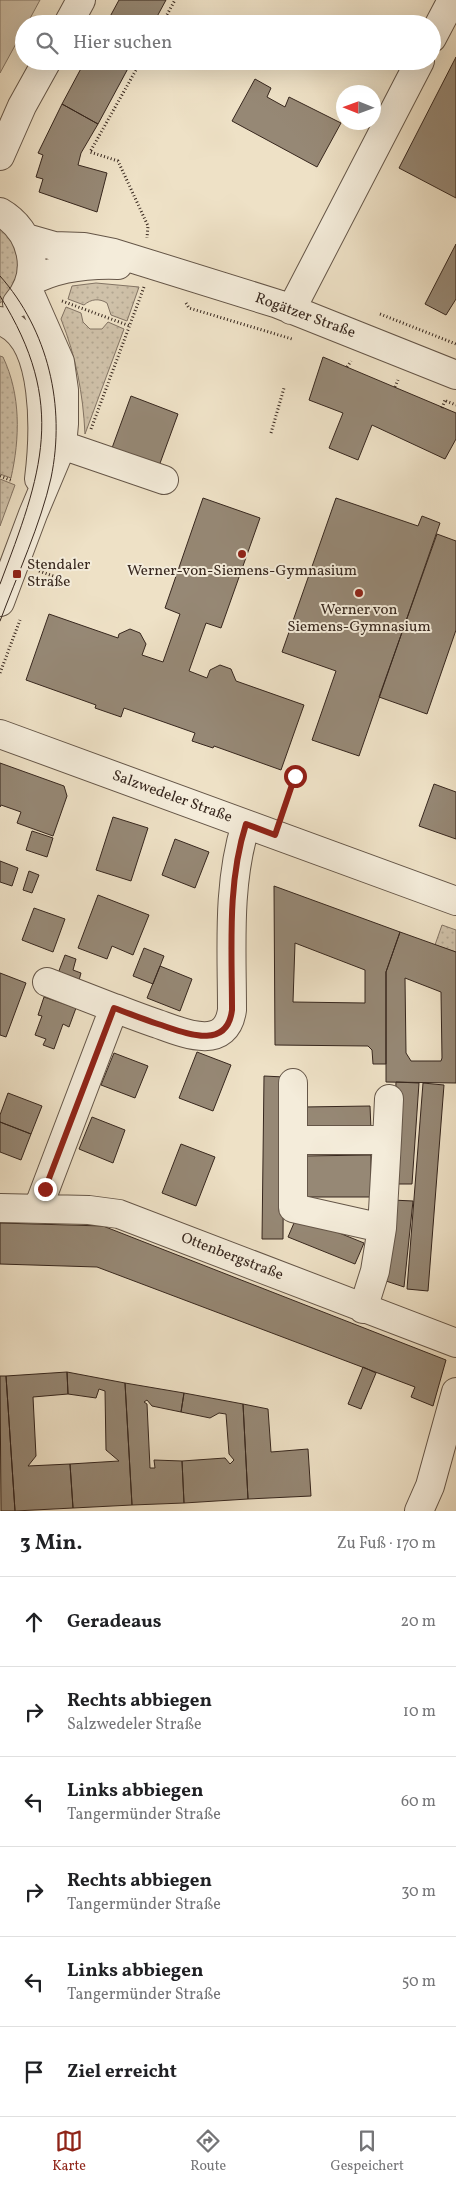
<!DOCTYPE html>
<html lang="de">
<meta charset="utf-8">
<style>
body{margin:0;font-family:Vollkorn,serif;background:#f2f2f2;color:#202124}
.compass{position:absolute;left:336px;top:85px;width:45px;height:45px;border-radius:50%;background:#fff;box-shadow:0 5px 20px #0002;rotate:271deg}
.stop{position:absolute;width:15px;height:15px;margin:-11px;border:4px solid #8f2418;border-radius:50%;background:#fff}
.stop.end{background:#8f2418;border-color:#fff;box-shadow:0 1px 5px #0008}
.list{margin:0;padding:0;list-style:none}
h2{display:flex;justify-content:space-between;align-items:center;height:65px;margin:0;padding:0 20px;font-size:21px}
h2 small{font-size:16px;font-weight:400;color:#757577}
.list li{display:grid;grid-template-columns:32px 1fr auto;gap:15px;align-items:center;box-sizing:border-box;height:90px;padding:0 20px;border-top:1px solid #e0e0e0}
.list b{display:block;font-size:19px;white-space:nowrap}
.list p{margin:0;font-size:16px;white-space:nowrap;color:#757577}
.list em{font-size:16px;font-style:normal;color:#757577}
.icon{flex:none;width:28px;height:28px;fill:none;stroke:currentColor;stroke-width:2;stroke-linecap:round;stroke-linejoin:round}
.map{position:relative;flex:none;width:456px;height:1511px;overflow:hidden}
.search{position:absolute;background:#fff;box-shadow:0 5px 20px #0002;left:15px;right:15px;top:15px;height:55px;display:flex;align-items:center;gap:12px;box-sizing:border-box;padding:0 18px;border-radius:28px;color:#757577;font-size:19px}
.sheet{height:605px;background:#fff}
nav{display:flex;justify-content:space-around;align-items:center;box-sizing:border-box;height:70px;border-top:1px solid #e0e0e0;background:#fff;font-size:14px;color:#757577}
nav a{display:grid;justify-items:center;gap:2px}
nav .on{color:#8f2418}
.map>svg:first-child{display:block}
.grass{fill:url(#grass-dots);stroke:#837464}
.park{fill:#cfc1a9;stroke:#837464}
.building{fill:#968875;stroke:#37271e;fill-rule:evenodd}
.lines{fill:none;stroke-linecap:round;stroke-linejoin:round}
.minor-casing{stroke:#655648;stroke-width:30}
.path{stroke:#37271e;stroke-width:3;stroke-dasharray:1 2.5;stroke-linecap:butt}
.minor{stroke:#f4ecda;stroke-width:28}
.tram{stroke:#37271e;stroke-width:1}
.route{stroke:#8f2418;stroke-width:6}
.poi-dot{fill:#8f2418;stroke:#f4ecda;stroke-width:2}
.labels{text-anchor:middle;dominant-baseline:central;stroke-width:4;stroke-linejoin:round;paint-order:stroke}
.street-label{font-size:15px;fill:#37271e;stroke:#f4ecda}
.poi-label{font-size:15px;fill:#37271e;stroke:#f4ecda}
</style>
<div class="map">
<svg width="456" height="1511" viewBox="0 0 456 1511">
<defs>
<pattern id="grass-dots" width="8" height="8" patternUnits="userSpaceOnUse" patternTransform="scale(1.25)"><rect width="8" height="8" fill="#cfc1a9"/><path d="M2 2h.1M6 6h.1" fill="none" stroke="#b2a691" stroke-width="1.8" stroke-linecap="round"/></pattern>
</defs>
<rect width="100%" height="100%" fill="#eee1c6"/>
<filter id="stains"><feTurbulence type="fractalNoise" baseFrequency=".004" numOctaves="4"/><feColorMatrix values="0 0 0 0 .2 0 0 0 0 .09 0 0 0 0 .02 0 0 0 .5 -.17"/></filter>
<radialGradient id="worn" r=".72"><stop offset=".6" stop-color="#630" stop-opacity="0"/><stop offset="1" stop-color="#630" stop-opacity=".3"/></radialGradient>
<path class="grass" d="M 0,224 L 4,227 L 23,264 L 9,296 L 0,303 Z
M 96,283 L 139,287 L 127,321 L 111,315 L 107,303 C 99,298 91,299 84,305 L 68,299 L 72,286 Z
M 66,307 L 81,313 L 83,322 L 90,329 L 102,329 L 108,322 L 124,329 L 85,434 C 83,393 76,357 61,319 Z
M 0,356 L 3,357 C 21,395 20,438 11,478 L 0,474 Z
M 0,479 L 15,485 L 0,526 Z
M 442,925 L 456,930 L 456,952 L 435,945 Z"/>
<path class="park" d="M 0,0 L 40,0 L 27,24 L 24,24 L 24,29 L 0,73 Z"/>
<path class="building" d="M 119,0 L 166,0 L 153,24 L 106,24 Z
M 456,57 L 456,198 L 399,168 Z
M 85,61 L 132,61 L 98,124 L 62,104 Z
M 255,79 L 271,88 L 267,97 L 285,107 L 289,97 L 341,123 L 317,167 L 232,121 Z
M 62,104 L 98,124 L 81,153 L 78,165 L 107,173 L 97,212 L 39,192 L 43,179 L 36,177 L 43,155 L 38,153 Z
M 456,244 L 456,299 L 446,315 L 425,304 Z
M 323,357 L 456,413 L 456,439 L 445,459 L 372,425 L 358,460 L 329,448 L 343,413 L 309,400 Z
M 131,396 L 178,414 L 159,466 L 112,448 Z
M 203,498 L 260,518 L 221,628 L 206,623 L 189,671 L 207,678 L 210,670 L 220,665 L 231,669 L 236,681 L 304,705 L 281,770 L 214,746 L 213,748 L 192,741 L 195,733 L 124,708 L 121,717 L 95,708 L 96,705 L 26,680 L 49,614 L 118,638 L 119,634 L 130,629 L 140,633 L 146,644 L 142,655 L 163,662 L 180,614 L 165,608 Z
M 336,498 L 418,526 L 422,516 L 440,523 L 359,756 L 312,740 L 336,671 L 282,652 Z
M 437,534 L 456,541 L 456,630 L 427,714 L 379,697 Z
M 0,763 L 64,786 L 67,796 L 53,836 L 17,823 L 21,812 L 1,805 L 0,807 Z
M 434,784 L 456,792 L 456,839 L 419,826 Z
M 113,817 L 148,828 L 131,881 L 96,870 Z
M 32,831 L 53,838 L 47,857 L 26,850 Z
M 175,839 L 209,852 L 195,888 L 162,875 Z
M 0,861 L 18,868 L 12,886 L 0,882 Z
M 29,871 L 39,875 L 32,893 L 23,890 Z
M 274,886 L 400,932 L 386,972 L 386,1064 L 373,1064 L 372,1050 L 368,1046 L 275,1045 ZM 295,943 L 365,970 L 365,1003 L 293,1002 Z
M 98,895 L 149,915 L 133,955 L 112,946 L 107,959 L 78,948 Z
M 34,908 L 65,919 L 53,952 L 22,940 Z
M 400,932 L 456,952 L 456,1083 L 386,1082 L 386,972 ZM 405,978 L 441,992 L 442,1058 L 441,1061 L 411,1061 L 406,1053 Z
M 144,948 L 164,956 L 153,984 L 133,976 Z
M 65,955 L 76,959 L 73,970 L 81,973 L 78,984 L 57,976 Z
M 160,966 L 192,979 L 180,1011 L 147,998 Z
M 0,973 L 26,983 L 6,1037 L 0,1035 Z
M 44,997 L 76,1008 L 69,1027 L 63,1024 L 54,1049 L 43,1045 L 46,1039 L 35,1035 L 42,1016 L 38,1015 Z
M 197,1052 L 231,1065 L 213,1111 L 179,1098 Z
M 114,1053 L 148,1066 L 135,1098 L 101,1085 Z
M 264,1076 L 284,1077 L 283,1239 L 262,1239 Z
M 396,1082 L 419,1083 L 412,1184 L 392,1184 Z
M 423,1083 L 444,1085 L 428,1291 L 407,1289 Z
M 8,1093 L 42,1106 L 31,1134 L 0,1122 L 0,1115 Z
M 370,1106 L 371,1129 L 303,1130 L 303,1107 Z
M 92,1117 L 125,1130 L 113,1163 L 79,1149 Z
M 0,1122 L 31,1134 L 21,1160 L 0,1152 Z
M 181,1144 L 215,1157 L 196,1206 L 162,1193 Z
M 371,1155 L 371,1197 L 304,1197 L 303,1156 Z
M 392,1200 L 413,1201 L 404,1287 L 383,1280 Z
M 297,1216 L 364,1243 L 355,1264 L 288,1237 Z
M 0,1223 L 103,1226 L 446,1360 L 433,1406 L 411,1397 L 415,1387 L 97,1267 L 0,1264 Z
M 363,1367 L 376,1373 L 361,1409 L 348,1404 Z
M 67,1372 L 125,1383 L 132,1505 L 73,1508 L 70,1464 L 119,1461 L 106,1450 L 105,1391 L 99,1389 L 96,1398 L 68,1394 Z
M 67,1372 L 68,1394 L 33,1397 L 36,1456 L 28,1466 L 70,1464 L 73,1508 L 15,1511 L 6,1376 Z
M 0,1376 L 6,1376 L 15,1511 L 1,1511 Z
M 125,1383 L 184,1393 L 181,1412 L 152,1406 L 147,1400 L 144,1402 L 147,1404 L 150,1468 L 155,1468 L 154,1460 L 182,1461 L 184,1503 L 132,1505 Z
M 184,1393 L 243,1404 L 248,1499 L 184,1503 L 182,1461 L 225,1458 L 230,1464 L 234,1460 L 229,1454 L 226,1414 L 219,1413 L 210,1418 L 181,1412 Z
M 243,1404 L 268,1409 L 271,1452 L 308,1449 L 311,1496 L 248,1499 Z"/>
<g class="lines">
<defs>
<path id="minor" d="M 68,24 L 81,0
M 432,38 L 452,0
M 0,156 L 22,106 L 47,61
M 0,212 C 33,231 43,273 17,303
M 26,238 L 54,246 L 84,247 L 114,253 L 278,304 L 456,375
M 30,282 C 57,267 87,264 118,265
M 291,310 L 420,61
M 0,321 C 50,336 44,439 39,479
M 62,445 L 164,480
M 0,602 L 33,514 L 62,445 L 64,424 L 64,390 L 60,362 L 27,287
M 0,734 L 456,901
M 47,982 L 114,1008
M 293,1083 L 293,1208 L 382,1228
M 293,1140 L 387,1140 L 382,1228 L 375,1271 L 363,1309
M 387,1140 L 389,1099
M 0,1208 L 89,1210 L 119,1214 L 456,1343
M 38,1208 L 114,1008 C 128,1013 143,1019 158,1024 C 183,1033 226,1052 232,1010 C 232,948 227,884 246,824
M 419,1511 L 430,1486 L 456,1392"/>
</defs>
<use href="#minor" class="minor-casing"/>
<path class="path" d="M 162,24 L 175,0
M 141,61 L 90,152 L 118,161 L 148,226 L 147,238
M 62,301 L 130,326
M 186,303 L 189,308 L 292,339
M 380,314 L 456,344
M 347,367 L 351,361
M 395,387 L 398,380
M 446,401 L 456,405
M 442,408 L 445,400
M 91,429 L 144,287
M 271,433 L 284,388
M 0,476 L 13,481
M 39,571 L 56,577
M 0,673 L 20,620
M 283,811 L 295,775"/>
<use href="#minor" class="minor"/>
<path class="tram" d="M 0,276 C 48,330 66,406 51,478 C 41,523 17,576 0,621
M 0,296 C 68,405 42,473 0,584"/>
</g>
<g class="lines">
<path class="route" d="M 45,1189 L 114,1008 C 128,1013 143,1019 158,1024 C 183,1032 227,1052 232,1010 C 232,948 227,884 246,824 L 275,835 L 295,776"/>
</g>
<g class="poi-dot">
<circle cx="242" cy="554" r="5"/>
<rect x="12" y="569" width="10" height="10" rx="2.5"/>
<circle cx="359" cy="593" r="5"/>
</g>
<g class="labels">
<g class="street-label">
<text transform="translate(305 316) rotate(20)">Rogätzer Straße</text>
<text transform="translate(172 797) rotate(20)">Salzwedeler Straße</text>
<text transform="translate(232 1257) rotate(21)">Ottenbergstraße</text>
</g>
<g class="poi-label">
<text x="27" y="565" text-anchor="start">Stendaler<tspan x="27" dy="17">Straße</tspan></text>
<text x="242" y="571">Werner-von-Siemens-Gymnasium</text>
<text x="359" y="610">Werner von<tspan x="359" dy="17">Siemens-Gymnasium</tspan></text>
</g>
</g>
<rect width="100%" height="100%" filter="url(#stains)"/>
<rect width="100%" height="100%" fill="url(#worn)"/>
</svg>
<svg class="compass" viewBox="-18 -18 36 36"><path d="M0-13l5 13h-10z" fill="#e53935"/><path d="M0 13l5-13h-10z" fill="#757577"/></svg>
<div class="stop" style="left:295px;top:776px"></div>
<div class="stop end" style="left:45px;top:1189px"></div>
<div class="search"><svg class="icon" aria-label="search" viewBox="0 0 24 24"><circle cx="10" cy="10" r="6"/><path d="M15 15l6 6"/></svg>Hier suchen</div>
</div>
<section class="sheet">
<h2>3 Min.<small>Zu Fuß · 170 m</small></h2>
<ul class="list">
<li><svg class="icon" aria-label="ahead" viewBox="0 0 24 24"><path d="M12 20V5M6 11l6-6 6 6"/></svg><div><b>Geradeaus</b></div><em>20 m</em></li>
<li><svg class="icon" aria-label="right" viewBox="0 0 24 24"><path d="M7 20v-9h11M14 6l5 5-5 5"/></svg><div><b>Rechts abbiegen</b><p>Salzwedeler Straße</p></div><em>10 m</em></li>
<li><svg class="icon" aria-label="left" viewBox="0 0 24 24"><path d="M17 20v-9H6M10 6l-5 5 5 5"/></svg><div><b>Links abbiegen</b><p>Tangermünder Straße</p></div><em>60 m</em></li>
<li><svg class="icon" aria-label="right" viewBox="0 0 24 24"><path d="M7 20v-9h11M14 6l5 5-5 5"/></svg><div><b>Rechts abbiegen</b><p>Tangermünder Straße</p></div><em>30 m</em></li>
<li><svg class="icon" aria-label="left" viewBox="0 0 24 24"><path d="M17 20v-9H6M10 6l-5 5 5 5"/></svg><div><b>Links abbiegen</b><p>Tangermünder Straße</p></div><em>50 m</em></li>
<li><svg class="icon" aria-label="arrive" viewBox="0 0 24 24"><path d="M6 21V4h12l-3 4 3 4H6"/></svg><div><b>Ziel erreicht</b></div></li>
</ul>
</section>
<nav>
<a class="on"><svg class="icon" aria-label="map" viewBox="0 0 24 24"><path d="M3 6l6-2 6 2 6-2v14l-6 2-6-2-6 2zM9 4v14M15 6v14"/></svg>Karte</a>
<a><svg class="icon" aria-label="directions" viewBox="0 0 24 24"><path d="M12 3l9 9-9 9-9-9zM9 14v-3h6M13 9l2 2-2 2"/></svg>Route</a>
<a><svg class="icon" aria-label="saved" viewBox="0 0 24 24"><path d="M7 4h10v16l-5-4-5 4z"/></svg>Gespeichert</a>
</nav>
